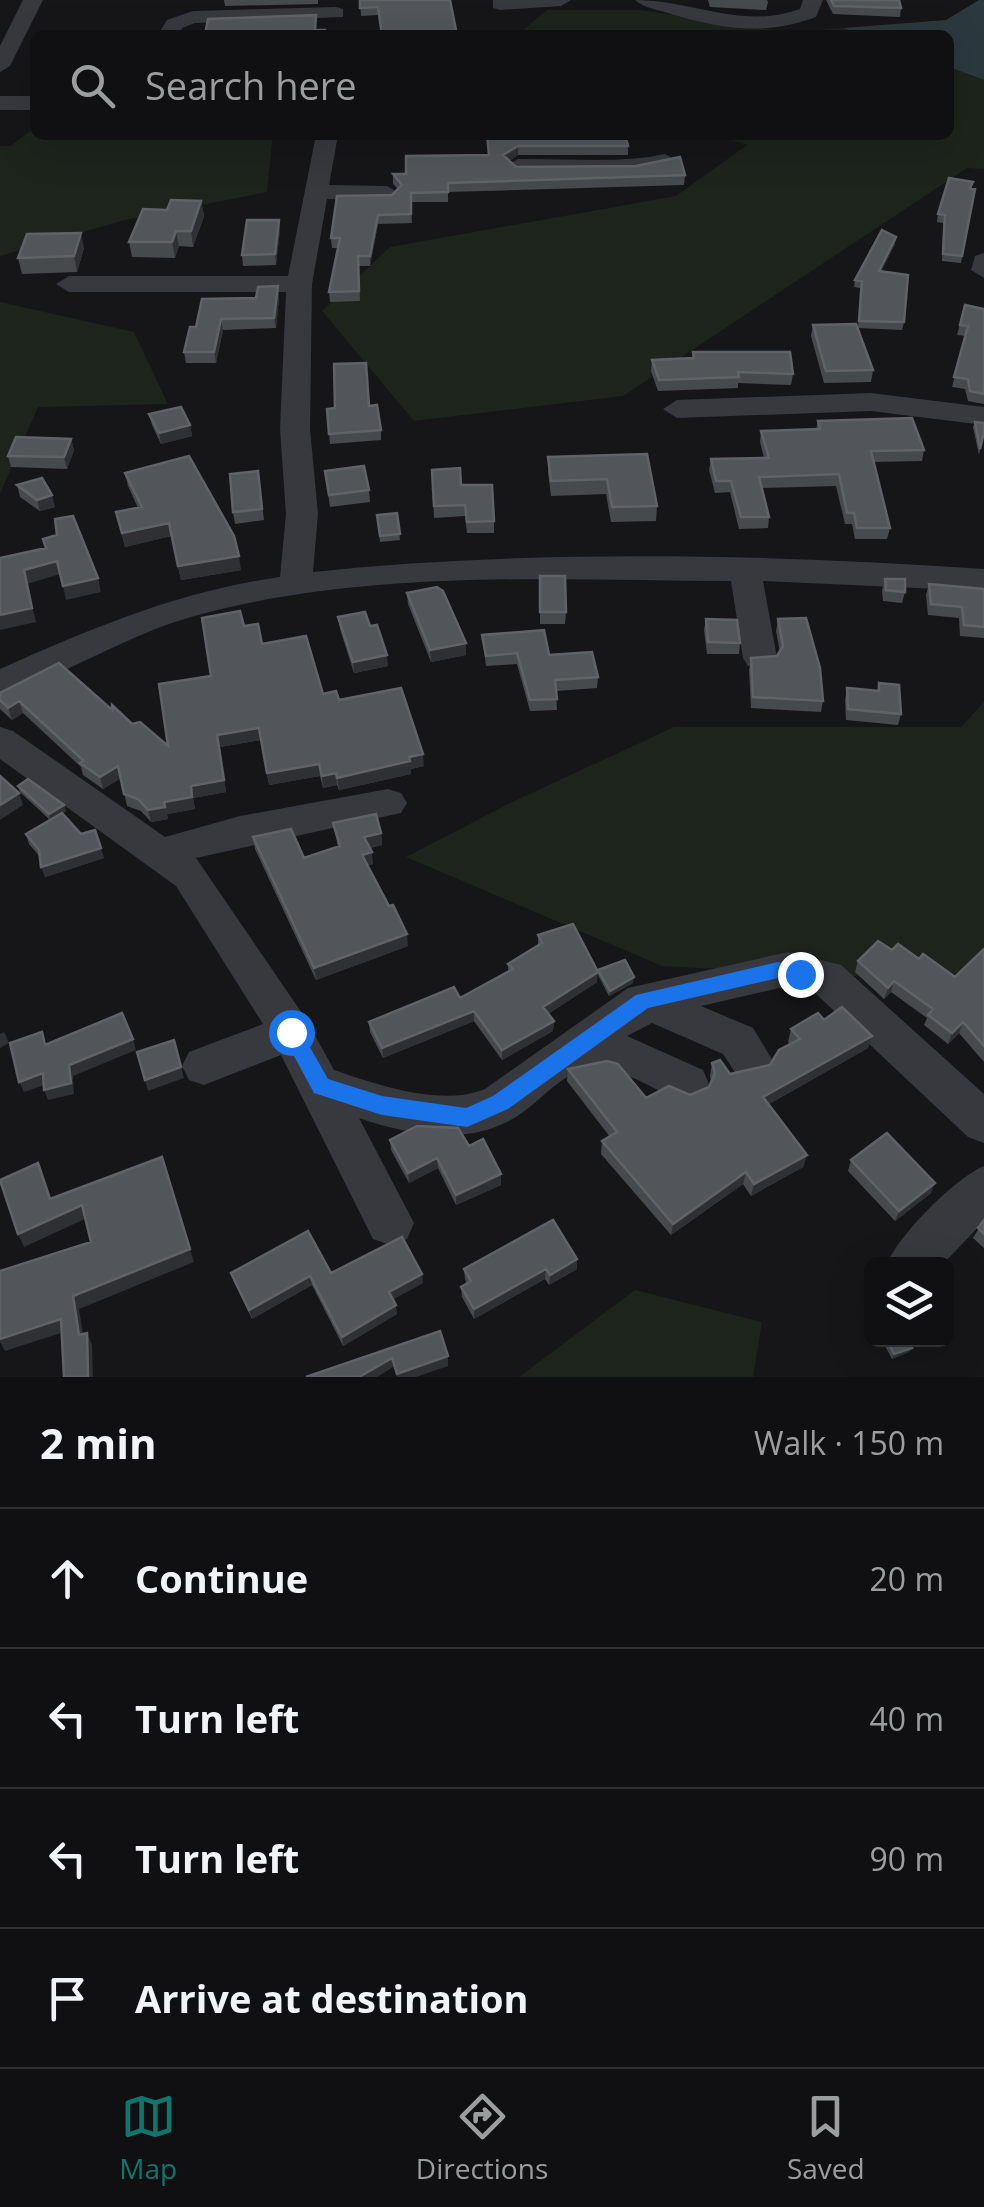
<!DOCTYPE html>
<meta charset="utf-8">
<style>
body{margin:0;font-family:"Open Sans",sans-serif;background:#1e1e20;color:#f1f3f6}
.controls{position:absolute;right:30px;bottom:30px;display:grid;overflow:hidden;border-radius:15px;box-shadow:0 10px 40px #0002}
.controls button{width:90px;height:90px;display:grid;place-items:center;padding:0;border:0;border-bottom:2px solid #303032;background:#101012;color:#f1f3f6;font:50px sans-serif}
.stop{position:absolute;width:30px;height:30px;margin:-22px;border:8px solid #1a73e8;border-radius:50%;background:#fff}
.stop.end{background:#1a73e8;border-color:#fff;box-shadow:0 2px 10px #0008}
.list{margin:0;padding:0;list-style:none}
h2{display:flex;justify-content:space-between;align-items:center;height:130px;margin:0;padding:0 40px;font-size:42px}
h2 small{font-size:32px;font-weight:400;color:#9c9d9f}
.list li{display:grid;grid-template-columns:65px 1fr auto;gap:30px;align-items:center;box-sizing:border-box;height:140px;padding:0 40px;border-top:2px solid #303032}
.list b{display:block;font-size:38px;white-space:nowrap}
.list em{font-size:32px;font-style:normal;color:#9c9d9f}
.icon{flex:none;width:55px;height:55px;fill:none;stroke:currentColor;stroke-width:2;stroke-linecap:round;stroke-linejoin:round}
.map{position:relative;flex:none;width:984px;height:1377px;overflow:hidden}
.search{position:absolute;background:#101012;box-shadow:0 10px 40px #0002;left:30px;right:30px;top:30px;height:110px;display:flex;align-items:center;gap:25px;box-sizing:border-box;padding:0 35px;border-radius:15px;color:#9c9d9f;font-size:38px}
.sheet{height:690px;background:#101012}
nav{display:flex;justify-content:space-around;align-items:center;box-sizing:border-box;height:140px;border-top:2px solid #303032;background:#101012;font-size:28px;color:#9c9d9f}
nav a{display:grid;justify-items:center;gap:5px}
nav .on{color:#0f766e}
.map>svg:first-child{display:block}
.green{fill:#1c241c}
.water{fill:#2b383d}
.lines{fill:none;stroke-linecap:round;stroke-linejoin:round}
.minor{fill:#37393e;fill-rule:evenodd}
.wall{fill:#474a4d}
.shaded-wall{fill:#2f3033}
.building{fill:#525559;stroke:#5f6368;stroke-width:2.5}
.route{fill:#1a73e8}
</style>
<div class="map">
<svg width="984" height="1377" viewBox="0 0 984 1377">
<rect width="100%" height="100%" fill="#161618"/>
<path class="green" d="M 547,10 L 640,10 L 790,32 L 843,28 L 862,35 L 517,35 Z
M 949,67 L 984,80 L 984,169 L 967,168 L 623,396 L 414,421 L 322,311 L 390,247 L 676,196 L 747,145 L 717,135 L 949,135 Z
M 35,127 L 35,135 L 273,135 L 267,192 L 121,221 L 0,256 L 0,146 L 11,146 Z
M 0,302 L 134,332 L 168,404 L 38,407 L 0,494 Z
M 984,702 L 984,997 L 963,982 L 662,966 L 406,857 L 510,803 L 674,727 L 961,727 Z
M 635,1290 L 762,1322 L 753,1377 L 519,1377 Z"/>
<path class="water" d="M 979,0 L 984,0 L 984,80 L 949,67 L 949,35 L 862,35 L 843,28 L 946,20 Z"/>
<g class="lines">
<path class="minor" d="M 23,0 L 43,0 L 10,66 L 0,72 L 0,46 Z
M 493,0 L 571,0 L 561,6 L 500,10 L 493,8 Z
M 635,0 C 692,0 744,30 800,9 L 803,0 L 823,0 L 816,17 C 766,36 721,29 671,14 C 659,10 644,8 635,0 Z
M 336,7 L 343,9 L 343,17 L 195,23 L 182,28 L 178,35 L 158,35 L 167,20 L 193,11 Z
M 0,96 L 35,96 L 35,110 L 0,110 Z
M 316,135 L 338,135 L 329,185 L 387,186 L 399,193 L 387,200 L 327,199 L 312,284 L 310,429 L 318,514 L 313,572 C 534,549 763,554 984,569 L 984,591 L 763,581 L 777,658 L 772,666 L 748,666 L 743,658 L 731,581 C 556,580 368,569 198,615 C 129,633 68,675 0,695 L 0,669 C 92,628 180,591 280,577 L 286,514 L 280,429 L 286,292 L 69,292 L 56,284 L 69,276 L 288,276 Z
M 665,154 L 677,161 L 673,166 C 624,178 569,171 518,173 L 506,166 L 518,159 C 566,158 619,164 665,154 Z
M 984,253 L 984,278 L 971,270 L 975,256 Z
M 871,393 L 984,407 L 984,425 L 871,411 L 677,418 L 663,409 L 677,400 Z
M 0,727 L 13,731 L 165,837 L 240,816 L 388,789 L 401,793 L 407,803 L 401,813 L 196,858 L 306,1019 L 334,1070 C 378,1085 441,1107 485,1089 L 628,988 L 788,952 L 841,965 L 984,1094 L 984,1143 L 968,1137 L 814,992 L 788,986 L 701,1006 L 753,1028 L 773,1061 L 766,1074 L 751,1080 L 736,1074 L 723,1054 L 652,1023 L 627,1036 L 703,1070 L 709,1084 L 703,1098 L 687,1104 C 654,1091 616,1060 578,1072 C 559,1078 538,1102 522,1113 C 475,1147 411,1136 359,1118 L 414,1223 L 407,1239 L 390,1245 L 373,1239 L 281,1055 L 204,1085 L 189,1080 L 182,1066 L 189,1052 L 263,1024 L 176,886 L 0,759 Z
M 984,1166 L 984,1221 L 943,1264 L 887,1264 C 898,1236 955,1178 984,1166 Z"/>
</g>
<path class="wall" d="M 224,0 L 318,0 L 318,4 L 225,6 Z
M 360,0 L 457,35 L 378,15 L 361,16 Z
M 708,0 L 767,0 L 768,2 L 766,10 L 710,7 Z
M 826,0 L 899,0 L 901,8 L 900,17 L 833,14 Z
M 487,135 L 628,146 L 628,155 L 518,155 L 509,161 L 516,167 L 685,175 L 684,185 L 448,192 L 448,202 L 411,202 L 412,223 L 378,224 L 370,266 L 359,266 L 360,301 L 330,302 L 329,292 L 338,248 L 332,248 L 331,238 L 392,195 L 398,189 L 393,184 L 393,174 L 406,174 L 488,155 Z
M 970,188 L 975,189 L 961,263 L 942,261 L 943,223 L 937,222 L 938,214 Z
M 201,201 L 204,216 L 193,247 L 179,246 L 175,258 L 132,257 L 129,242 L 167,210 Z
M 280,230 L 276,265 L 243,266 L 242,255 Z
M 895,244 L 881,271 L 904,322 L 902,330 L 858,328 L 860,288 L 854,287 L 855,280 Z
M 84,248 L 77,272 L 22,274 L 18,258 Z
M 279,297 L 276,328 L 223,330 L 216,363 L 186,363 L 184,352 L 196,327 Z
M 965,305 L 984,309 L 984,404 L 968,401 L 965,389 L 952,387 L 965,336 L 957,335 Z
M 813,325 L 873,370 L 871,382 L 824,383 L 811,336 Z
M 693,352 L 793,374 L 791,385 L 738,383 L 738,388 L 658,391 L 651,371 L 652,360 L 692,358 Z
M 369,405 L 381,430 L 381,440 L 330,444 L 327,409 Z
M 149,414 L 190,425 L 192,436 L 161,444 L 152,425 Z
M 818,421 L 924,450 L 922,461 L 873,462 L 890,528 L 887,539 L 855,539 L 852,524 L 845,524 L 836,486 L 762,488 L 769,517 L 768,528 L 739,529 L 730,492 L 715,493 L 709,470 L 711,459 L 764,458 L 760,442 L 761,431 L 816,429 Z
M 975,422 L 984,432 L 979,455 L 973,427 Z
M 71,439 L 74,450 L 67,469 L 11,467 L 8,456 Z
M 647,454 L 657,506 L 656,521 L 611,522 L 606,494 L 551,496 L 548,472 L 548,457 Z
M 432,470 L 461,485 L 494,521 L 494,533 L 467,533 L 465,516 L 434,518 Z
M 258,471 L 264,520 L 235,524 L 233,512 Z
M 325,471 L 369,490 L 370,502 L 330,507 Z
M 125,473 L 241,570 L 181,580 L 171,536 L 125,547 L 116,512 L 138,508 L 128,486 Z
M 17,485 L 55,507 L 40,511 L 20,497 Z
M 397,513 L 400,540 L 380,542 L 377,515 Z
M 540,576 L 566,612 L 565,624 L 540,624 Z
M 885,579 L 905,592 L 902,603 L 883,601 L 882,590 Z
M 929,584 L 984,589 L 984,638 L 960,636 L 959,618 L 928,615 L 926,595 Z
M 407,593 L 466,643 L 466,655 L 431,662 L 408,604 Z
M 338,617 L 370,626 L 388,666 L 354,673 L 340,629 Z
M 706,619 L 740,643 L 739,654 L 707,654 L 704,630 Z
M 778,619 L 823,701 L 821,712 L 751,708 L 749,670 L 751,658 L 777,656 L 780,652 L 776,631 Z
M 244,626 L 262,644 L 323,694 L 339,700 L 424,766 L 411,769 L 411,774 L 339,790 L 337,785 L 323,788 L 320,776 L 269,785 L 261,740 L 220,747 L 226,792 L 193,798 L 195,809 L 167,814 L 168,819 L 151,822 L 141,811 L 127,806 L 121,778 L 103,789 L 83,775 L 81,767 L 23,713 L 12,720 L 0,709 L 0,693 L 112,710 L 168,746 Z
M 482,635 L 549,655 L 598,677 L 597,688 L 556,691 L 557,710 L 530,711 L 517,664 L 486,666 Z
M 879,683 L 901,714 L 898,725 L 846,720 L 845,700 L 847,688 L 877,691 Z
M 18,786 L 64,805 L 66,811 L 58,816 L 104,858 L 45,877 L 40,857 L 29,844 L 26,834 L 50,820 L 20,792 Z
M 333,823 L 381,833 L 382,845 L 370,848 L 373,864 L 368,865 L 408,946 L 316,980 L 255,849 L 253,837 L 304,858 L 338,847 Z
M 538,935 L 597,982 L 548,1014 L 554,1021 L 553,1031 L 502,1060 L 474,1021 L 383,1058 L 370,1032 L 369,1022 L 460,998 L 508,972 L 508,964 L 538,946 Z
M 984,949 L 984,1062 L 959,1033 L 948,1044 L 924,1025 L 927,1018 L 891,992 L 884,999 L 855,972 L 858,961 L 892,950 L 919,959 L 955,977 Z
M 598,970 L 633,983 L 609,996 L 598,975 Z
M 824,1020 L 872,1036 L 868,1048 L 769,1104 L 807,1155 L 803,1167 L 751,1196 L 743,1184 L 671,1235 L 601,1154 L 602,1141 L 610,1137 L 567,1081 L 568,1069 L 646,1098 L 690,1095 L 709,1087 L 711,1081 L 710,1076 L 712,1063 L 730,1074 L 770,1065 L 790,1044 L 788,1042 L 791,1029 Z
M 390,1140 L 469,1146 L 501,1185 L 456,1205 L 438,1168 L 409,1183 L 391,1150 Z
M 851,1160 L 931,1193 L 895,1221 L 848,1171 Z
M 984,1220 L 984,1248 L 973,1238 Z
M 464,1269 L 577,1269 L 549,1285 L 545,1279 L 474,1319 L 462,1297 L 461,1287 L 467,1284 L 465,1279 Z
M 231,1273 L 331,1273 L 423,1283 L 393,1299 L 397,1314 L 343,1346 L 312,1285 L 252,1319 L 234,1282 Z
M 882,1340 L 908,1340 L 909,1352 L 892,1359 Z"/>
<path class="shaded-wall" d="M 518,146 L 518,155 L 502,165 L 503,155 Z
M 201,201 L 204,216 L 193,247 L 191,231 Z
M 378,215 L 378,224 L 370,266 L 370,256 Z
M 279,220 L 280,230 L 276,265 L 275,254 Z
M 176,231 L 179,246 L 175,258 L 172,242 Z
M 81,233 L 84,248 L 77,272 L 74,256 Z
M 896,237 L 895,244 L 878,278 L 879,271 Z
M 278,286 L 279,297 L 276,328 L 274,318 Z
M 221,319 L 223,330 L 216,363 L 214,352 Z
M 190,425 L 192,436 L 161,444 L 159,433 Z
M 71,439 L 74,450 L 67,469 L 64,457 Z
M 52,495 L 55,507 L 40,511 L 37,500 Z
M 169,523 L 171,536 L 125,547 L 122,533 Z
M 239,556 L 241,570 L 181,580 L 178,566 Z
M 57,561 L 60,574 L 27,584 L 36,622 L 0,630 L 0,615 L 24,570 Z
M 98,578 L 101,592 L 66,600 L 63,586 Z
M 466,643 L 466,655 L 431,662 L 430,650 Z
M 387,655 L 388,666 L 354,673 L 353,662 Z
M 19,701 L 23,713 L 12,720 L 8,708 Z
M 259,728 L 261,740 L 220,747 L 226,792 L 193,798 L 195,809 L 167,814 L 164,802 L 217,735 Z
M 423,754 L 424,766 L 411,769 L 411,774 L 339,790 L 337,778 Z
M 319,764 L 320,776 L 269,785 L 267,773 Z
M 118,766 L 121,778 L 103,789 L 100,777 Z
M 336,773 L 337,785 L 323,788 L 322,776 Z
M 19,793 L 23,805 L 0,820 L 0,805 Z
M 64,805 L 66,811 L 50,820 L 49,814 Z
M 165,807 L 168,819 L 151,822 L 148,810 Z
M 381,833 L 382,845 L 365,849 L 364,837 Z
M 101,848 L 104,858 L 45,877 L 41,867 Z
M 372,852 L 373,864 L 364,867 L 362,855 Z
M 407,934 L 408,946 L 316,980 L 314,968 Z
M 598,972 L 597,982 L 543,1017 L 543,1007 Z
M 634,977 L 633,983 L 609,996 L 610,991 Z
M 894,981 L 891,992 L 884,999 L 888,988 Z
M 474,1011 L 474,1021 L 383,1058 L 382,1048 Z
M 554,1021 L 553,1031 L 502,1060 L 502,1050 Z
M 963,1022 L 959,1033 L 948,1044 L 952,1033 Z
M 4,1032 L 9,1043 L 0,1048 L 0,1034 Z
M 872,1036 L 868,1048 L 760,1109 L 763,1097 Z
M 133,1039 L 136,1050 L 73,1076 L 74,1094 L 48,1100 L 44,1090 L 69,1065 Z
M 181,1067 L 184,1078 L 148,1091 L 145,1080 Z
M 43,1073 L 47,1084 L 24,1092 L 19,1082 Z
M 807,1155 L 803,1167 L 751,1196 L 754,1184 Z
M 437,1158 L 438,1168 L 409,1183 L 408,1173 Z
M 746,1172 L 743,1184 L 671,1235 L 673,1224 Z
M 501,1174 L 501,1185 L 456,1205 L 456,1195 Z
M 935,1183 L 931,1193 L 895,1221 L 899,1211 Z
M 82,1205 L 87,1218 L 24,1247 L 18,1234 Z
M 190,1249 L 194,1262 L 79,1309 L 85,1347 L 79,1335 L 73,1296 Z
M 577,1259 L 577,1269 L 549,1285 L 550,1275 Z
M 546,1269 L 545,1279 L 474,1319 L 474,1309 Z
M 422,1274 L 423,1283 L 390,1301 L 389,1292 Z
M 310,1276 L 312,1285 L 252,1319 L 249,1310 Z
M 396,1305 L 397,1314 L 343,1346 L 342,1337 Z
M 61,1319 L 67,1331 L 5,1351 L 0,1342 L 0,1339 Z
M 87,1333 L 92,1345 L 93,1377 L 88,1377 Z
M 912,1348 L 909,1352 L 892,1359 L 894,1354 Z
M 448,1356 L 448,1366 L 416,1377 L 397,1377 L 397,1374 Z
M 392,1358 L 393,1367 L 377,1377 L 359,1377 Z"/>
<path class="building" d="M 360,0 L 450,0 L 457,35 L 382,35 L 378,7 L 360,8 Z
M 831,0 L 899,0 L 901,8 L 834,6 Z
M 316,15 L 315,30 L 325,30 L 325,35 L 205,35 L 208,19 Z
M 487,135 L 625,135 L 628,146 L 518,146 L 503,155 L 516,167 L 636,166 L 680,157 L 685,175 L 448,183 L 448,192 L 411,193 L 411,214 L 378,215 L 370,256 L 358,256 L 359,291 L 329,292 L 340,238 L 331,238 L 337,196 L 392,195 L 402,185 L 393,174 L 406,174 L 406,156 L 489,155 Z
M 949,178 L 973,182 L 970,188 L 975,189 L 962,256 L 943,254 L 945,215 L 938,214 Z
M 171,200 L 201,201 L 191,231 L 176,231 L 172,242 L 129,242 L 143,209 L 167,210 Z
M 247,220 L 279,220 L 275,254 L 242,255 Z
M 882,230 L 896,237 L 879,271 L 908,275 L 904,322 L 859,321 L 862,281 L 855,280 Z
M 81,233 L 74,256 L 18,258 L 27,234 Z
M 278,286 L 274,318 L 221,319 L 214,352 L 184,352 L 190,327 L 196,327 L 202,299 L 256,298 L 258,287 Z
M 965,305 L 984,309 L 984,394 L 970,391 L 968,379 L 954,377 L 968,326 L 960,325 Z
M 856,324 L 873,370 L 826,371 L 813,325 Z
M 693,352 L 790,352 L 793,374 L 738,372 L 739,377 L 659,380 L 652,360 L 694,358 Z
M 366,363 L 369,406 L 377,405 L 381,430 L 329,434 L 327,409 L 335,408 L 334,364 Z
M 181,407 L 190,425 L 159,433 L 149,414 Z
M 912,418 L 924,450 L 871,451 L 890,528 L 857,528 L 854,513 L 847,513 L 839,474 L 759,477 L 769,517 L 741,517 L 731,481 L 716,481 L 711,459 L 769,458 L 761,431 L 820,429 L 818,421 Z
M 975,422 L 984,423 L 984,432 L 980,449 Z
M 16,437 L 71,439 L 64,457 L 8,456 Z
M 647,454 L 657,506 L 612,507 L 607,479 L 551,481 L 548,457 Z
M 189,456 L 234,536 L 239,556 L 178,566 L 169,523 L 122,533 L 116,512 L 142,507 L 125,473 Z
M 364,466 L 369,490 L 329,495 L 325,471 Z
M 460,468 L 461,485 L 492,485 L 494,521 L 467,522 L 465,505 L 434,506 L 432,470 Z
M 258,471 L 262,509 L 233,512 L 230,474 Z
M 42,478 L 52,495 L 37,500 L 17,485 Z
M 397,513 L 400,534 L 380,536 L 377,515 Z
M 73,516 L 98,578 L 63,586 L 57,561 L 24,570 L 32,608 L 0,615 L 0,558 L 46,548 L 43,539 L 57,535 L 55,519 Z
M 540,576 L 565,576 L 566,612 L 540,612 Z
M 885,579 L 905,579 L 905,592 L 886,590 Z
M 929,584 L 984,589 L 984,627 L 964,625 L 962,607 L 931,604 Z
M 437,587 L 443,591 L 466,643 L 430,650 L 407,593 Z
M 240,611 L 244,626 L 258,624 L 262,644 L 306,636 L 323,694 L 336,691 L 339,700 L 401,688 L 423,754 L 409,757 L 410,761 L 337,778 L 336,773 L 322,776 L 319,764 L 267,773 L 259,728 L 217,735 L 224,780 L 191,786 L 192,797 L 164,802 L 165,807 L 148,810 L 138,799 L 124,794 L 118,766 L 100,777 L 80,763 L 84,761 L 19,701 L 8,708 L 0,700 L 0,693 L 59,663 L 112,710 L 112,705 L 132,724 L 140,722 L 168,746 L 159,684 L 211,676 L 202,618 Z
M 365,612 L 370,626 L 377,625 L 387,655 L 353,662 L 338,617 Z
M 806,618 L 820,668 L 823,701 L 753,697 L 751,658 L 777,656 L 783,646 L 778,619 Z
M 706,619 L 737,620 L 740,643 L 708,642 Z
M 544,630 L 549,655 L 592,652 L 598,677 L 555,680 L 557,699 L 530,700 L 517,653 L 486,656 L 482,635 Z
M 879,683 L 899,685 L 901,714 L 848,709 L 847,688 L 879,691 Z
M 0,776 L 19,793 L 0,805 Z
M 28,779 L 64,805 L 49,814 L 18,786 Z
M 62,813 L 81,834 L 95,830 L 101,848 L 41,867 L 39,850 L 26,834 Z
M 376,814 L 381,833 L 364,837 L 372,852 L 362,855 L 389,906 L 393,905 L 407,934 L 314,968 L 253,837 L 291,829 L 304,858 L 340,846 L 333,823 Z
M 573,924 L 598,972 L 543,1007 L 554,1021 L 502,1050 L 474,1011 L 382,1048 L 369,1022 L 454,987 L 460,998 L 513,969 L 508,964 L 542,943 L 538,935 Z
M 878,941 L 892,950 L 898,944 L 919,959 L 923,954 L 955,977 L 984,949 L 984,1046 L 963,1022 L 952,1033 L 928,1015 L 933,1009 L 894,981 L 888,988 L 858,961 Z
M 625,960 L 634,977 L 610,991 L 598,970 Z
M 842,1007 L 872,1036 L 763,1097 L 807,1155 L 754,1184 L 746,1172 L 673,1224 L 602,1141 L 617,1132 L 568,1069 L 607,1061 L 618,1064 L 646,1098 L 669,1086 L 690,1095 L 709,1087 L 715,1073 L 712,1063 L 720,1060 L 730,1074 L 770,1065 L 779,1050 L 800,1039 L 791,1029 L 818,1013 L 824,1020 Z
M 122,1013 L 133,1039 L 69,1065 L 71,1083 L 44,1090 L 43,1073 L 19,1082 L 10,1043 L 42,1032 L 45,1045 Z
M 174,1040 L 181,1067 L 145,1080 L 137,1052 Z
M 417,1126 L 458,1128 L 469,1146 L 483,1139 L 501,1174 L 456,1195 L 437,1158 L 408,1173 L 390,1140 Z
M 887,1133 L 935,1183 L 899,1211 L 851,1160 Z
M 162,1157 L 190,1249 L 73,1296 L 79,1335 L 87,1333 L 88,1377 L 64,1377 L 61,1319 L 0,1339 L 0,1271 L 91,1242 L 82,1205 L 18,1234 L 0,1180 L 38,1163 L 50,1199 Z
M 553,1220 L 577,1259 L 550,1275 L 546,1269 L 474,1309 L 461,1287 L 471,1281 L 464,1269 Z
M 984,1220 L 984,1234 L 978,1228 Z
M 308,1231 L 331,1273 L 402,1237 L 422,1274 L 389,1292 L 396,1305 L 342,1337 L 310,1276 L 249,1310 L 231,1273 Z
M 440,1331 L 448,1356 L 397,1374 L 392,1358 L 359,1377 L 306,1377 Z
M 887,1340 L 908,1340 L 912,1348 L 894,1354 Z"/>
<path class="route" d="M 778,962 L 807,968 L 810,974 L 800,982 L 778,978 L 648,1008 L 508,1109 L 467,1127 L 382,1115 L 314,1093 L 281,1032 L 291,1023 L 298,1026 L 328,1079 L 382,1096 L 466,1108 L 493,1096 L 636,995 Z"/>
</svg>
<div class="controls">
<button><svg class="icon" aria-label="layers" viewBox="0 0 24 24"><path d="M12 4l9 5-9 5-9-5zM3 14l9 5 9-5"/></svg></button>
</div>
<div class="stop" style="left:291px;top:1032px"></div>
<div class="stop end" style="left:800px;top:974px"></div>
<div class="search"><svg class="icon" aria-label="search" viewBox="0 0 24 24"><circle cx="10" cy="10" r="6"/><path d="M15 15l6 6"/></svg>Search here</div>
</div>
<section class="sheet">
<h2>2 min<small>Walk · 150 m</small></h2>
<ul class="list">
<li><svg class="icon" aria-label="ahead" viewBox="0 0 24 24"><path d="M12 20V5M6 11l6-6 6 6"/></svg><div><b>Continue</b></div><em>20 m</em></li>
<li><svg class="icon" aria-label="left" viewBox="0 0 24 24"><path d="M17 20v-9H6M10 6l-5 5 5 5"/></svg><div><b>Turn left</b></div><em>40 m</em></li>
<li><svg class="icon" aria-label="left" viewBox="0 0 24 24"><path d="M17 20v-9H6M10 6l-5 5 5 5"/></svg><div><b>Turn left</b></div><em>90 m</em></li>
<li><svg class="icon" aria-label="arrive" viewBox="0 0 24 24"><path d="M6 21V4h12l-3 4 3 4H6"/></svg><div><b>Arrive at destination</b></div></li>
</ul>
</section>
<nav>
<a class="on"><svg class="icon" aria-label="map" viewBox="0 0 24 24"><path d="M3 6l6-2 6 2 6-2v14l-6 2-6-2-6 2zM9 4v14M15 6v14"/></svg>Map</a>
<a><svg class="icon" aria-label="directions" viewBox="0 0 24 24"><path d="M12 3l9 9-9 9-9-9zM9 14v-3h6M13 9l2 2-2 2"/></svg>Directions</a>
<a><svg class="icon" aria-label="saved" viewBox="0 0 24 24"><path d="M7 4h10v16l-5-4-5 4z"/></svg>Saved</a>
</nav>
